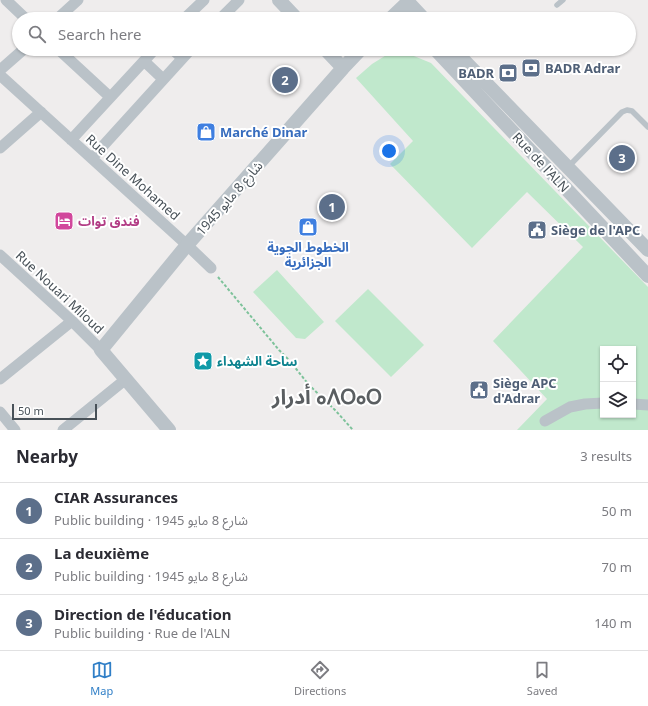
<!DOCTYPE html>
<meta charset="utf-8">
<style>
body{margin:0;font-family:"Noto Sans","Noto Sans Arabic","Noto Sans Tifinagh",sans-serif;background:#f2f2f3;color:#2b2b33}
.controls{position:absolute;right:12px;bottom:12px;display:grid;overflow:hidden;border-radius:0px;box-shadow:0 1px 3px #0004}
.controls button{width:36px;height:36px;display:grid;place-items:center;padding:0;border:0;border-bottom:1px solid #e1e1e2;background:#fff;color:#2b2b33;font:20px sans-serif}
.scale{position:absolute;left:12px;bottom:10px;width:85px;box-sizing:border-box;padding-left:4px;border:2px solid #485158;border-top:0;font-size:11px;line-height:14px;white-space:nowrap;color:#485158;-webkit-text-stroke:3px #fff;paint-order:stroke}
.you{position:absolute;left:389px;top:151px;width:14px;height:14px;margin:-10px;border:3px solid #fff;border-radius:50%;background:#1a73e8;box-shadow:0 0 0 6px #1a73e833}
.badge{display:grid;place-items:center;width:26px;height:26px;border-radius:50%;background:#307fc7;color:#fff;font-size:13px;font-weight:700}
.pin{position:absolute;translate:-50% -50%;border:2px solid #fff;box-shadow:0 1px 4px #0006}
.list{margin:0;padding:0;list-style:none}
h2{display:flex;justify-content:space-between;align-items:center;height:52px;margin:0;padding:0 16px;font-size:17px}
h2 small{font-size:13px;font-weight:400;color:#7c7c81}
.list li{display:grid;grid-template-columns:26px 1fr auto;gap:12px;align-items:center;box-sizing:border-box;height:56px;padding:0 16px;border-top:1px solid #e1e1e2}
.list b{display:block;font-size:15px;white-space:nowrap}
.list p{margin:0;font-size:13px;white-space:nowrap;color:#7c7c81}
.list em{font-size:13px;font-style:normal;color:#7c7c81}
.icon{flex:none;width:22px;height:22px;fill:none;stroke:currentColor;stroke-width:2;stroke-linecap:round;stroke-linejoin:round}
.map{position:relative;flex:none;width:648px;height:430px;overflow:hidden}
.search{position:absolute;background:#fff;box-shadow:0 1px 3px #0004;left:12px;right:12px;top:12px;height:44px;display:flex;align-items:center;gap:10px;box-sizing:border-box;padding:0 14px;border-radius:22px;color:#7c7c81;font-size:15px}
.sheet{height:220px;background:#fff}
nav{display:flex;justify-content:space-around;align-items:center;box-sizing:border-box;height:56px;border-top:1px solid #e1e1e2;background:#fff;font-size:11px;color:#7c7c81}
nav a{display:grid;justify-items:center;gap:2px}
nav .on{color:#307fc7}
.map>svg:first-child{display:block}
.green{fill:#c0e8cc;fill-rule:evenodd}
.lines{fill:none;stroke-linecap:round;stroke-linejoin:round}
.path{stroke:#7dc29a;stroke-width:2;stroke-dasharray:3 2;stroke-linecap:butt}
.service{stroke:#bac2c8;stroke-width:5.5}
.minor{stroke:#bac2c8;stroke-width:11}
.tertiary{stroke:#bac2c8;stroke-width:14}
.labels{text-anchor:middle;dominant-baseline:central;stroke-width:4;stroke-linejoin:round;paint-order:stroke}
.service-label{font-size:13px;font-weight:bold;fill:#4e5e75;stroke:#fff;text-anchor:start}
.shop-label{font-size:13px;font-weight:bold;fill:#366cbe;stroke:#fff;text-anchor:start}
.street-label{font-size:13px;fill:#485158;stroke:#fff}
.hotel-label{font-size:13px;font-weight:bold;fill:#b23c85;stroke:#fff;text-anchor:start}
.culture-label{font-size:13px;font-weight:bold;fill:#0d838f;stroke:#fff;text-anchor:start}
.town-label{font-size:21px;font-weight:bold;fill:#5a5e61;stroke:#fff}
</style>
<div class="map">
<svg width="648" height="430" viewBox="0 0 648 430">
<rect width="100%" height="100%" fill="#efeded"/>
<path class="green" d="M 388,54 L 409,54 L 431,63 L 648,287 L 648,430 L 517,430 L 547,399 L 493,341 L 583,247 L 527,192 L 472,248 L 390,164 L 413,141 L 356,78 L 372,64 ZM 603,349 L 633,349 L 633,415 L 603,415 Z
M 277,270 L 324,322 L 305,339 L 296,338 L 253,292 Z
M 368,289 L 424,345 L 391,377 L 335,321 Z"/>
<g class="lines">
<path class="path" d="M 218,277 L 279,350 L 289,360 L 309,385 L 335,410 L 353,430"/>
<path class="service" d="M 557,5 L 563,0
M 568,167 L 622,112 L 627,110 L 632,111 L 648,127"/>
<path class="minor" d="M 6,0 L 26,19
M 57,19 L 78,0
M 184,19 L 204,0
M 220,19 L 239,0
M 58,49 L 110,97
M 172,49 L 182,58
M 144,61 L 163,79
M 0,70 L 24,49
M 0,75 L 187,245 L 211,268
M 71,140 L 155,49
M 0,148 L 41,112
M 92,158 L 191,49
M 0,255 L 72,321 L 101,350
M 0,379 L 72,321
M 633,404 L 648,405
M 0,412 L 15,430
M 545,421 L 570,407 L 585,404 L 603,403
M 63,430 L 126,379"/>
<path class="tertiary" d="M 279,0 L 297,19
M 390,19 L 408,2 L 424,19
M 325,49 L 343,68
M 435,49 L 648,276
M 453,49 L 648,250
M 169,430 L 101,350 L 187,245 L 343,68 L 361,49"/>
</g>
<defs>
<symbol id="bank-square" viewBox="-11 -11 22 22"><rect x="-9" y="-9" width="18" height="18" rx="4" fill="#5c6f8a" stroke="#fff"/><path d="M-6-4H6V4H-6ZM0-2.3a2.3 2.3 0 1 0 0 4.6a2.3 2.3 0 1 0 0-4.6Z" fill="#fff"/></symbol>
<symbol id="shop-square" viewBox="-11 -11 22 22"><rect x="-9" y="-9" width="18" height="18" rx="4" fill="#3f7fe0" stroke="#fff"/><path d="M-5-2.5h2.3a2.7 3.5 0 0 1 5.4 0H5L5.5 6h-11ZM-1.5-2.5h3a1.5 2.3 0 0 0-3 0Z" fill="#fff"/></symbol>
<symbol id="hotel-square" viewBox="-11 -11 22 22"><rect x="-9" y="-9" width="18" height="18" rx="4" fill="#d1479c" stroke="#fff"/><path d="M-6-4.5h1.5V1H6V5H4.5V3h-9V5H-6ZM-4 0a1.8 1.8 0 1 1 3.6 0ZM.5 0V-2.5h3Q6-2.5 6 0Z" fill="#fff"/></symbol>
<symbol id="civic-square" viewBox="-11 -11 22 22"><rect x="-9" y="-9" width="18" height="18" rx="4" fill="#5c6f8a" stroke="#fff"/><path d="M-.6-6.5H3V-4.5H.6V-3L4-1V1h2V6H-6V1h2V-1L-.6-3ZM-1.2 2.5V6h2.4V2.5Z" fill="#fff"/></symbol>
<symbol id="sight-square" viewBox="-11 -11 22 22"><rect x="-9" y="-9" width="18" height="18" rx="4" fill="#0f9aa8" stroke="#fff"/><path d="M0-6L1.8-2.2L6-1.7L2.9 1.2L3.7 5.4L0 3.3L-3.7 5.4L-2.9 1.2L-6-1.7L-1.8-2.2Z" fill="#fff"/></symbol>
</defs>
<g fill-rule="evenodd">
<use href="#bank-square" x="520" y="57" width="22" height="22"/>
<use href="#bank-square" x="497" y="62" width="22" height="22"/>
<use href="#shop-square" x="195" y="121" width="22" height="22"/>
<use href="#hotel-square" x="53" y="210" width="22" height="22"/>
<use href="#shop-square" x="297" y="216" width="22" height="22"/>
<use href="#civic-square" x="526" y="219" width="22" height="22"/>
<use href="#sight-square" x="192" y="350" width="22" height="22"/>
<use href="#civic-square" x="468" y="379" width="22" height="22"/>
</g>
<g class="labels">
<g class="service-label">
<text x="545" y="68">BADR Adrar</text>
<text x="494" y="73" text-anchor="end">BADR</text>
<text x="551" y="230">Siège de l'APC</text>
<text x="493" y="383">Siège APC<tspan x="493" dy="15">d'Adrar</tspan></text>
</g>
<g class="shop-label">
<text x="220" y="132">Marché Dinar</text>
<text x="308" y="247" text-anchor="middle">الخطوط الجوية<tspan x="308" dy="15">الجزائرية</tspan></text>
</g>
<g class="street-label">
<text transform="translate(541 162) rotate(47)">Rue de l'ALN</text>
<text transform="translate(133 177) rotate(42)">Rue Dine Mohamed</text>
<text transform="translate(229 198) rotate(-49)">شارع 8 مايو 1945</text>
<text transform="translate(60 292) rotate(43)">Rue Nouari Miloud</text>
</g>
<g class="hotel-label">
<text x="78" y="221">فندق توات</text>
</g>
<g class="culture-label">
<text x="217" y="361">ساحة الشهداء</text>
</g>
<g class="town-label">
<text x="327" y="396">أدرار ⴰⴷⵔⴰⵔ</text>
</g>
</g>
</svg>
<div class="controls">
<button><svg class="icon" aria-label="locate" viewBox="0 0 24 24"><circle cx="12" cy="12" r="6"/><path d="M12 2v4M12 18v4M2 12h4M18 12h4"/></svg></button>
<button><svg class="icon" aria-label="layers" viewBox="0 0 24 24"><path d="M12 4l9 5-9 5-9-5zM3 14l9 5 9-5"/></svg></button>
</div>
<div class="scale">50 m</div>
<div class="you"></div>
<div class="pin badge" style="left:332px;top:207px;background:#5c6f8a">1</div>
<div class="pin badge" style="left:285px;top:80px;background:#5c6f8a">2</div>
<div class="pin badge" style="left:622px;top:158px;background:#5c6f8a">3</div>
<div class="search"><svg class="icon" aria-label="search" viewBox="0 0 24 24"><circle cx="10" cy="10" r="6"/><path d="M15 15l6 6"/></svg>Search here</div>
</div>
<section class="sheet">
<h2>Nearby<small>3 results</small></h2>
<ul class="list">
<li><span class="badge" style="background:#5c6f8a">1</span><div><b>CIAR Assurances</b><p>Public building · شارع 8 مايو 1945</p></div><em>50 m</em></li>
<li><span class="badge" style="background:#5c6f8a">2</span><div><b>La deuxième</b><p>Public building · شارع 8 مايو 1945</p></div><em>70 m</em></li>
<li><span class="badge" style="background:#5c6f8a">3</span><div><b>Direction de l'éducation</b><p>Public building · Rue de l'ALN</p></div><em>140 m</em></li>
</ul>
</section>
<nav>
<a class="on"><svg class="icon" aria-label="map" viewBox="0 0 24 24"><path d="M3 6l6-2 6 2 6-2v14l-6 2-6-2-6 2zM9 4v14M15 6v14"/></svg>Map</a>
<a><svg class="icon" aria-label="directions" viewBox="0 0 24 24"><path d="M12 3l9 9-9 9-9-9zM9 14v-3h6M13 9l2 2-2 2"/></svg>Directions</a>
<a><svg class="icon" aria-label="saved" viewBox="0 0 24 24"><path d="M7 4h10v16l-5-4-5 4z"/></svg>Saved</a>
</nav>
